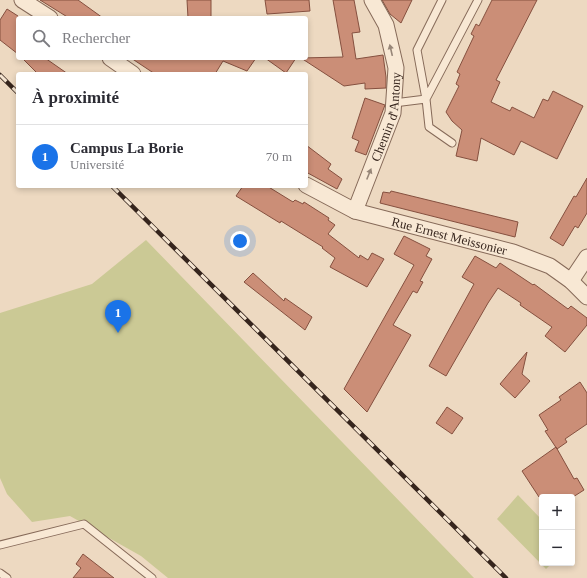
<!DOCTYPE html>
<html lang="fr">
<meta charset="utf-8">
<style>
body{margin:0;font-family:Georgia,serif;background:#f2f2f3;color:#2b2b33}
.controls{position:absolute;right:12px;bottom:12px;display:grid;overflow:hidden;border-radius:4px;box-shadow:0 2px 6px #0003}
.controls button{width:36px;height:36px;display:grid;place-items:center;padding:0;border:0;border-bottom:1px solid #e1e1e2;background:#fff;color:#2b2b33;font:20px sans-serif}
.you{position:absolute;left:240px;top:241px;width:14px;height:14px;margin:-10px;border:3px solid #fff;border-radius:50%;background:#1a73e8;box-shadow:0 0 0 6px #1a73e833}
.badge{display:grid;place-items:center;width:26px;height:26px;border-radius:50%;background:#1a73e8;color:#fff;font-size:13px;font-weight:700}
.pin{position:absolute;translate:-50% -33px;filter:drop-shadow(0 1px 2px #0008)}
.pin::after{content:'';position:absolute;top:21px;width:14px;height:12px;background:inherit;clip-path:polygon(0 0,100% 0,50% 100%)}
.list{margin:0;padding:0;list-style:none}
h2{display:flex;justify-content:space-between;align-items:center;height:52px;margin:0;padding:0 16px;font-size:17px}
h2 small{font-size:13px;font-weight:400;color:#7c7c81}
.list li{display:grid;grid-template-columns:26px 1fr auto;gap:12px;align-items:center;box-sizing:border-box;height:64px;padding:0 16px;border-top:1px solid #e1e1e2}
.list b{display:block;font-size:15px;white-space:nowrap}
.list p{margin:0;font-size:13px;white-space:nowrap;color:#7c7c81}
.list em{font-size:13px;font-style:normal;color:#7c7c81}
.icon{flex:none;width:22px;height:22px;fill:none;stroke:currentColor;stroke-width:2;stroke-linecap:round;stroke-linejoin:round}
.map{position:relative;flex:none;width:587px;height:578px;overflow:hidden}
.search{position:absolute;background:#fff;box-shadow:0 2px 6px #0003;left:16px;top:16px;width:292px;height:44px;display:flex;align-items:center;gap:10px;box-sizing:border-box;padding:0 14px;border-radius:4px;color:#7c7c81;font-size:15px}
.panel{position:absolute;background:#fff;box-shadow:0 2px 6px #0003;left:16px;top:72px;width:292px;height:116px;border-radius:4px}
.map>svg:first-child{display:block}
.green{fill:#cbc995}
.building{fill:#cb8e77;stroke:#85503f}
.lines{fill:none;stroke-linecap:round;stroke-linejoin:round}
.service-casing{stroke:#866a59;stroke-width:9}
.minor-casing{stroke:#866a59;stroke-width:17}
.service{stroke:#f8e8d4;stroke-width:7}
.minor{stroke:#f8e8d4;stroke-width:15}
.rail-casing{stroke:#36251d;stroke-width:4.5}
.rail{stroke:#f5e5d1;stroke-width:3;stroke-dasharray:9;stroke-linecap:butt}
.oneway{fill:#978678}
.labels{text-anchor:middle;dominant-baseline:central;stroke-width:3;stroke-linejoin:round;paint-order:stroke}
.street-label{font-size:13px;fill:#36251d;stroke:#f5e5d1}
</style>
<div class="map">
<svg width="587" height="578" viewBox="0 0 587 578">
<rect width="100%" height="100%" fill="#edd9c1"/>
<path class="green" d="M 146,240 L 474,578 L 168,578 L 141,556 L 70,516 L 32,522 L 7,494 L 0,478 L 0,313 L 92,284 Z
M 518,495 L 542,520 L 542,563 L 552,563 L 546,569 L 497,519 Z"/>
<path class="building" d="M 40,0 L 78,0 L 103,18 L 69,18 Z
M 187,0 L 211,0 L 211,18 L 188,18 Z
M 265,0 L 309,0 L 310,11 L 267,14 Z
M 333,0 L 354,0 L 360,32 L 352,33 L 356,59 L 383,55 L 386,77 L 386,88 L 365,89 L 365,83 L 344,86 L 301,58 L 343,57 Z
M 382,0 L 412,0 L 401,23 L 390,14 Z
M 492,0 L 537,0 L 496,80 L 500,82 L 491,102 L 510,111 L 512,107 L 534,118 L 543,99 L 548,101 L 553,91 L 583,106 L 557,159 L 521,141 L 514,155 L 481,138 L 477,161 L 456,156 L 462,130 L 452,121 L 446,112 L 459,86 L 456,84 L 460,74 L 457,72 L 474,36 L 471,34 L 476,24 L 479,26 Z
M 7,9 L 18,16 L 18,54 L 0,40 L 0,20 Z
M 22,58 L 45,58 L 68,74 L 38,74 Z
M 131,58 L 256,58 L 247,71 L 223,61 L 215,74 L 155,74 Z
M 265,58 L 296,58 L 286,73 Z
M 365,98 L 385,105 L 366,155 L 355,151 L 359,141 L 352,138 Z
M 306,145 L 331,164 L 328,169 L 342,179 L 337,189 L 306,172 Z
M 587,178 L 587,213 L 578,228 L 575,226 L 563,246 L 550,238 L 574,196 L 576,197 Z
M 243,186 L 267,186 L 293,202 L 295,200 L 303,204 L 304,202 L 329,218 L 328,220 L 335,225 L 328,234 L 359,258 L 360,255 L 368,260 L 372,253 L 384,259 L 367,287 L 330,267 L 335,258 L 322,248 L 323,247 L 281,221 L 280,223 L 236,196 Z
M 391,191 L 518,222 L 515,237 L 380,203 L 383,192 L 390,193 Z
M 404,236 L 430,249 L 426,256 L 432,259 L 420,281 L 423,282 L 417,293 L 413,291 L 393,325 L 411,335 L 367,412 L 344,389 L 414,265 L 394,254 Z
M 475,256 L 496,268 L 500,263 L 533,285 L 534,284 L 568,309 L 571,306 L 587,318 L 587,325 L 565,352 L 545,336 L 552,327 L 520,305 L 521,303 L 498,288 L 488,303 L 446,376 L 429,366 L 474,284 L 462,277 Z
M 253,273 L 284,301 L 285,298 L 312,317 L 305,330 L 244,282 Z
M 527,352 L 522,374 L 530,381 L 515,398 L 500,384 Z
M 580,382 L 587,393 L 587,424 L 565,439 L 567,442 L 557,449 L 545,431 L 548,430 L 539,415 L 561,400 L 559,397 Z
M 447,407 L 463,418 L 452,434 L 436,423 Z
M 556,447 L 574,479 L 577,478 L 584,490 L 573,497 L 539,497 L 522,471 Z
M 83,554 L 114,578 L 73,578 L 81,568 L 76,564 Z"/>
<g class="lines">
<defs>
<path id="service" d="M 442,0 L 417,50 L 426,99 L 429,127 L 452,143
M 426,99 L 478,0
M 394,103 L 426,99
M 0,545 L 84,524 L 152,578
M 0,573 L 7,578"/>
<g id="minor">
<path d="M 22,0 L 50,18"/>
<path d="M 110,58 L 133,74"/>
<path id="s1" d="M 306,185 L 355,211 L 513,252 L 550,266 L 571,281 L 587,297"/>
<path id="s2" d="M 355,211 L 393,113 L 396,68 L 386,25 L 372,0"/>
<path d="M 571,281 L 587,257"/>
</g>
</defs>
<use href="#service" class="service-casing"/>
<use href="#minor" class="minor-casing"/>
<use href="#service" class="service"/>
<use href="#minor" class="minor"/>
<defs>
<path id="rail" d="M 0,75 L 18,93
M 112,186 L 506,578"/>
</defs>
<use href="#rail" class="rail-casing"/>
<use href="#rail" class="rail"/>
</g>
<defs><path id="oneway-solid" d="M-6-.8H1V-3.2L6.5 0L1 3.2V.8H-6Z"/></defs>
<g class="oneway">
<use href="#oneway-solid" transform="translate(391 50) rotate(-103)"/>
<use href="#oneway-solid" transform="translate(369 174) rotate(-68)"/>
</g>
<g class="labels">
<g class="street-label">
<text stroke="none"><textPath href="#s2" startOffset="100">Chemin d'Antony</textPath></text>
<text stroke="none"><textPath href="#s1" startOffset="153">Rue Ernest Meissonier</textPath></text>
</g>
</g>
</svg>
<div class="controls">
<button>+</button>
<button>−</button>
</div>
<div class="you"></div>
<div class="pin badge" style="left:118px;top:333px">1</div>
<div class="search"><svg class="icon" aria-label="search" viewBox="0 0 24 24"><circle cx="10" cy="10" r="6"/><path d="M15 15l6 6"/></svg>Rechercher</div>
<section class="panel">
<h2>À proximité<small></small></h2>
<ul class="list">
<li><span class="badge">1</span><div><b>Campus La Borie</b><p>Université</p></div><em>70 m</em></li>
</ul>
</section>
</div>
